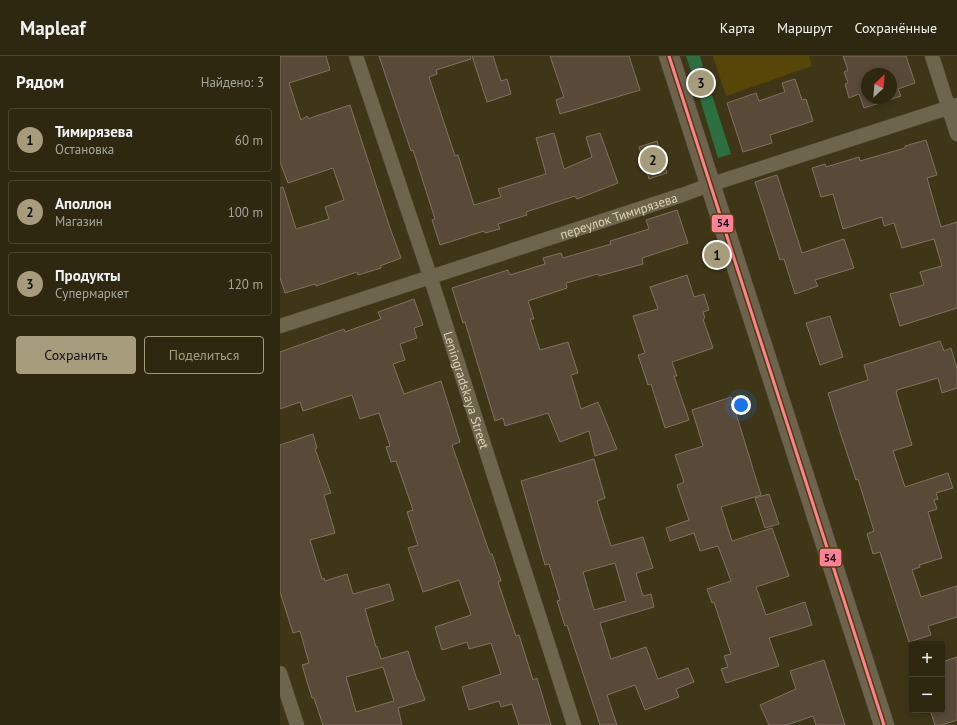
<!DOCTYPE html>
<html lang="ru">
<meta charset="utf-8">
<style>
body{margin:0;font-family:"PT Sans",sans-serif;background:#36301a;color:#f1f3f6}
.controls{position:absolute;right:12px;bottom:12px;display:grid;overflow:hidden;border-radius:4px;box-shadow:0 2px 6px #0003}
.controls button{width:36px;height:36px;display:grid;place-items:center;padding:0;border:0;border-bottom:1px solid #494431;background:#2e2811;color:#f1f3f6;font:20px sans-serif}
.compass{position:absolute;left:581px;top:12px;width:36px;height:36px;border-radius:50%;background:#2e2811;box-shadow:0 2px 6px #0003;rotate:26deg}
.you{position:absolute;left:461px;top:349px;width:14px;height:14px;margin:-10px;border:3px solid #fff;border-radius:50%;background:#1a73e8;box-shadow:0 0 0 6px #1a73e833}
.badge{display:grid;place-items:center;width:26px;height:26px;border-radius:50%;background:#a69c7c;color:#111;font-size:13px;font-weight:700}
.pin{position:absolute;translate:-50% -50%;border:2px solid #fff;box-shadow:0 1px 4px #0006}
.list{margin:0;padding:0;list-style:none}
h2{display:flex;justify-content:space-between;align-items:center;height:52px;margin:0;padding:0 16px;font-size:17px}
h2 small{font-size:13px;font-weight:400;color:#a7a69f}
.list li{display:grid;grid-template-columns:26px 1fr auto;gap:12px;align-items:center;box-sizing:border-box;height:64px;margin:0 8px 8px;padding:0 8px;border:1px solid #494431;border-radius:4px}
.list b{display:block;font-size:15px;white-space:nowrap}
.list p{margin:0;font-size:13px;white-space:nowrap;color:#a7a69f}
.list em{font-size:13px;font-style:normal;color:#a7a69f}
.actions{display:flex;gap:8px;padding:12px 16px}
.actions a{flex:1;padding:9px 0;border:1px solid #a69c7c;border-radius:4px;text-align:center;font-size:14px;color:#a69c7c}
.actions .main{background:#a69c7c;color:#111}
.map{position:relative;flex:none;width:677px;height:669px;overflow:hidden}
header{display:flex;align-items:center;gap:24px;box-sizing:border-box;height:56px;padding:0 20px;background:#2e2811;border-bottom:1px solid #494431}
header strong{font-size:19px}
nav{display:flex;gap:22px;margin-inline-start:auto;font-size:14px}
main{display:flex}
aside{flex:1;background:#2e2811}
.map>svg:first-child{display:block}
.built{fill:#564708}
.green{fill:#2c7041}
.building{fill:#594938;stroke:#827160;fill-rule:evenodd}
.lines{fill:none;stroke-linecap:round;stroke-linejoin:round}
.minor-casing{stroke:#554e37;stroke-width:15}
.secondary-casing{stroke:#554e37;stroke-width:21}
.minor{stroke:#6e664c;stroke-width:14}
.secondary{stroke:#6d634e;stroke-width:20}
.bus-1-casing{stroke:#4f4006;stroke-width:6}
.bus-1{stroke:#ff8098;stroke-width:3}
.labels{text-anchor:middle;dominant-baseline:central;stroke-width:3;stroke-linejoin:round;paint-order:stroke}
.street-label{font-size:13px;fill:#ded3b2;stroke:#4f4006}
.line-badge{stroke:#4f4006;stroke-width:1.5}
.pale-badge-label{font-size:11px;text-anchor:middle;font-weight:bold;fill:#111}
</style>
<header>
<strong>Mapleaf</strong>
<nav><a>Карта</a><a>Маршрут</a><a>Сохранённые</a></nav>
</header>
<main>
<aside>
<h2>Рядом<small>Найдено: 3</small></h2>
<ul class="list">
<li><span class="badge">1</span><div><b>Тимирязева</b><p>Остановка</p></div><em>60 m</em></li>
<li><span class="badge">2</span><div><b>Аполлон</b><p>Магазин</p></div><em>100 m</em></li>
<li><span class="badge">3</span><div><b>Продукты</b><p>Супермаркет</p></div><em>120 m</em></li>
</ul>
<div class="actions"><a class="main">Сохранить</a><a>Поделиться</a></div>
</aside>
<div class="map">
<svg width="677" height="669" viewBox="0 0 677 669">
<rect width="100%" height="100%" fill="#3e3617"/>
<path class="built" d="M 433,0 L 529,0 L 532,10 L 446,40 Z"/>
<path class="green" d="M 406,0 L 420,0 L 423,11 L 411,15 Z
M 432,39 L 451,98 L 438,102 L 420,43 Z"/>
<path class="building" d="M 0,0 L 46,0 L 50,14 L 9,27 L 21,64 L 27,60 L 29,63 L 33,61 L 70,49 L 110,172 L 121,202 L 100,210 L 101,212 L 78,219 L 77,216 L 36,230 L 35,228 L 5,237 L 0,222 L 0,132 L 3,131 L 16,173 L 49,163 L 45,151 L 64,144 L 53,112 L 8,127 L 0,106 Z
M 99,0 L 190,0 L 191,3 L 156,14 L 157,18 L 149,21 L 175,100 L 178,99 L 194,149 L 221,141 L 218,133 L 266,118 L 256,82 L 274,77 L 284,113 L 312,101 L 306,81 L 320,77 L 338,127 L 297,143 L 295,140 L 246,156 L 247,159 L 218,168 L 220,173 L 205,177 L 204,175 L 160,189 L 152,164 L 155,163 L 133,94 L 131,95 Z
M 192,0 L 213,0 L 221,25 L 227,23 L 231,38 L 207,46 Z
M 270,0 L 349,0 L 360,34 L 280,58 L 276,44 L 284,41 Z
M 563,0 L 626,0 L 635,27 L 618,33 L 621,40 L 584,52 L 579,38 L 569,42 L 565,28 L 568,27 L 564,16 L 568,14 ZM 587,18 L 611,18 L 611,42 L 587,42 Z
M 515,23 L 522,44 L 526,43 L 533,65 L 490,79 L 492,87 L 463,96 L 447,47 L 476,37 L 479,45 L 505,36 L 502,27 Z
M 646,84 L 657,119 L 647,122 L 661,171 L 677,166 L 677,252 L 620,270 L 610,238 L 644,229 L 640,216 L 662,210 L 654,183 L 622,192 L 614,167 L 604,170 L 602,161 L 563,173 L 553,138 L 541,141 L 532,112 L 545,108 L 546,111 L 579,101 L 580,105 L 625,92 L 625,90 Z
M 377,85 L 387,117 L 369,123 L 359,91 Z
M 497,119 L 522,197 L 564,183 L 574,212 L 535,224 L 538,230 L 515,238 L 504,203 L 500,204 L 475,126 Z
M 397,154 L 408,187 L 362,202 L 363,208 L 319,220 L 318,218 L 286,227 L 287,232 L 248,245 L 254,263 L 250,263 L 260,294 L 288,286 L 298,317 L 291,319 L 301,353 L 318,346 L 337,393 L 315,400 L 309,375 L 280,386 L 268,357 L 225,370 L 223,362 L 215,365 L 185,266 L 183,267 L 172,232 L 228,214 L 230,219 L 265,208 L 263,202 L 281,197 L 283,202 L 331,188 L 330,185 L 369,173 L 366,164 Z
M 407,219 L 414,241 L 424,238 L 429,254 L 423,256 L 425,262 L 423,263 L 433,292 L 392,306 L 397,320 L 394,320 L 409,364 L 385,372 L 371,328 L 368,329 L 358,299 L 365,297 L 353,260 L 378,253 L 370,231 Z
M 134,243 L 143,269 L 134,272 L 137,282 L 120,288 L 125,304 L 113,308 L 124,338 L 161,325 L 180,386 L 172,389 L 210,498 L 212,498 L 221,525 L 218,526 L 236,580 L 239,579 L 253,624 L 257,622 L 271,669 L 239,669 L 232,648 L 221,651 L 219,645 L 189,654 L 182,631 L 221,618 L 211,587 L 189,593 L 187,586 L 162,594 L 155,571 L 191,559 L 179,524 L 143,536 L 128,492 L 138,489 L 127,456 L 133,454 L 116,405 L 111,406 L 106,391 L 110,390 L 99,357 L 80,363 L 72,339 L 23,355 L 20,346 L 0,353 L 0,296 L 64,273 L 65,276 L 101,263 L 98,256 Z
M 550,260 L 563,301 L 540,309 L 526,267 Z
M 660,285 L 664,295 L 671,292 L 677,313 L 677,332 L 662,337 L 658,322 L 617,334 L 617,336 L 616,336 L 632,389 L 613,395 L 625,431 L 668,417 L 673,432 L 656,437 L 658,443 L 654,444 L 657,453 L 648,456 L 662,502 L 639,509 L 640,511 L 632,514 L 641,541 L 677,530 L 677,561 L 648,570 L 651,579 L 629,586 L 600,496 L 593,498 L 587,478 L 594,475 L 578,423 L 576,424 L 561,379 L 548,337 L 588,324 L 584,309 Z
M 451,341 L 481,439 L 441,451 L 452,485 L 492,472 L 509,520 L 476,531 L 486,559 L 525,546 L 532,569 L 489,582 L 499,610 L 446,627 L 441,613 L 448,611 L 444,600 L 451,598 L 434,546 L 432,547 L 427,533 L 451,525 L 438,490 L 420,495 L 414,477 L 390,485 L 386,472 L 409,464 L 397,429 L 404,426 L 395,399 L 423,390 L 412,354 Z
M 33,378 L 37,392 L 35,393 L 51,437 L 44,439 L 55,477 L 30,484 L 42,523 L 44,522 L 45,525 L 67,518 L 73,538 L 109,528 L 114,544 L 85,553 L 96,591 L 97,590 L 101,603 L 128,595 L 137,624 L 138,624 L 145,644 L 118,652 L 122,669 L 43,669 L 34,642 L 32,642 L 22,609 L 29,607 L 20,575 L 13,577 L 0,536 L 0,389 ZM 103,611 L 114,645 L 76,656 L 66,621 Z
M 314,403 L 325,442 L 317,445 L 331,490 L 363,481 L 373,512 L 356,517 L 363,540 L 371,538 L 374,551 L 320,567 L 331,603 L 366,591 L 378,623 L 408,612 L 414,626 L 396,633 L 399,641 L 365,654 L 355,629 L 327,639 L 337,669 L 320,669 L 287,569 L 285,570 L 277,545 L 280,544 L 269,508 L 265,509 L 241,425 ZM 335,507 L 346,545 L 314,554 L 303,516 Z
M 489,438 L 499,468 L 485,472 L 475,442 Z
M 677,601 L 677,664 L 662,669 L 655,669 L 650,654 L 662,654 L 662,606 Z
M 544,604 L 565,669 L 536,669 L 533,660 L 507,669 L 489,669 L 480,649 L 516,633 L 510,615 Z"/>
<g class="lines">
<defs>
<g id="minor">
<path id="s1" d="M 76,0 L 150,220 L 294,669"/>
<path d="M 652,0 L 677,78"/>
<path id="s2" d="M 0,270 L 402,139 L 429,129 L 677,49"/>
<path d="M 0,617 L 17,669"/>
</g>
<path id="secondary" d="M 389,0 L 604,669"/>
</defs>
<use href="#minor" class="minor-casing"/>
<use href="#secondary" class="secondary-casing"/>
<use href="#minor" class="minor"/>
<use href="#secondary" class="secondary"/>
<defs>
<path id="bus-1" d="M 389,0 L 604,669"/>
</defs>
<use href="#bus-1" class="bus-1-casing"/>
<use href="#bus-1" class="bus-1"/>
</g>
<g class="labels">
<g class="street-label">
<text stroke="none"><textPath href="#s2" startOffset="356">переулок Тимирязева</textPath></text>
<text stroke="none"><textPath href="#s1" startOffset="352">Leningradskaya Street</textPath></text>
</g>
</g>
<g class="line-badge">
<rect x="431" y="158" width="23" height="19" rx="4" fill="#ff8098"/>
<rect x="539" y="492" width="23" height="19" rx="4" fill="#ff8098"/>
</g>
<g class="pale-badge-label">
<text x="443" y="171">54</text>
<text x="550" y="506">54</text>
</g>
</svg>
<div class="controls">
<button>+</button>
<button>−</button>
</div>
<svg class="compass" viewBox="-18 -18 36 36"><path d="M0-13l5 13h-10z" fill="#e53935"/><path d="M0 13l5-13h-10z" fill="#a7a69f"/></svg>
<div class="you"></div>
<div class="pin badge" style="left:437px;top:199px">1</div>
<div class="pin badge" style="left:373px;top:104px">2</div>
<div class="pin badge" style="left:421px;top:27px">3</div>
</div>
</main>
